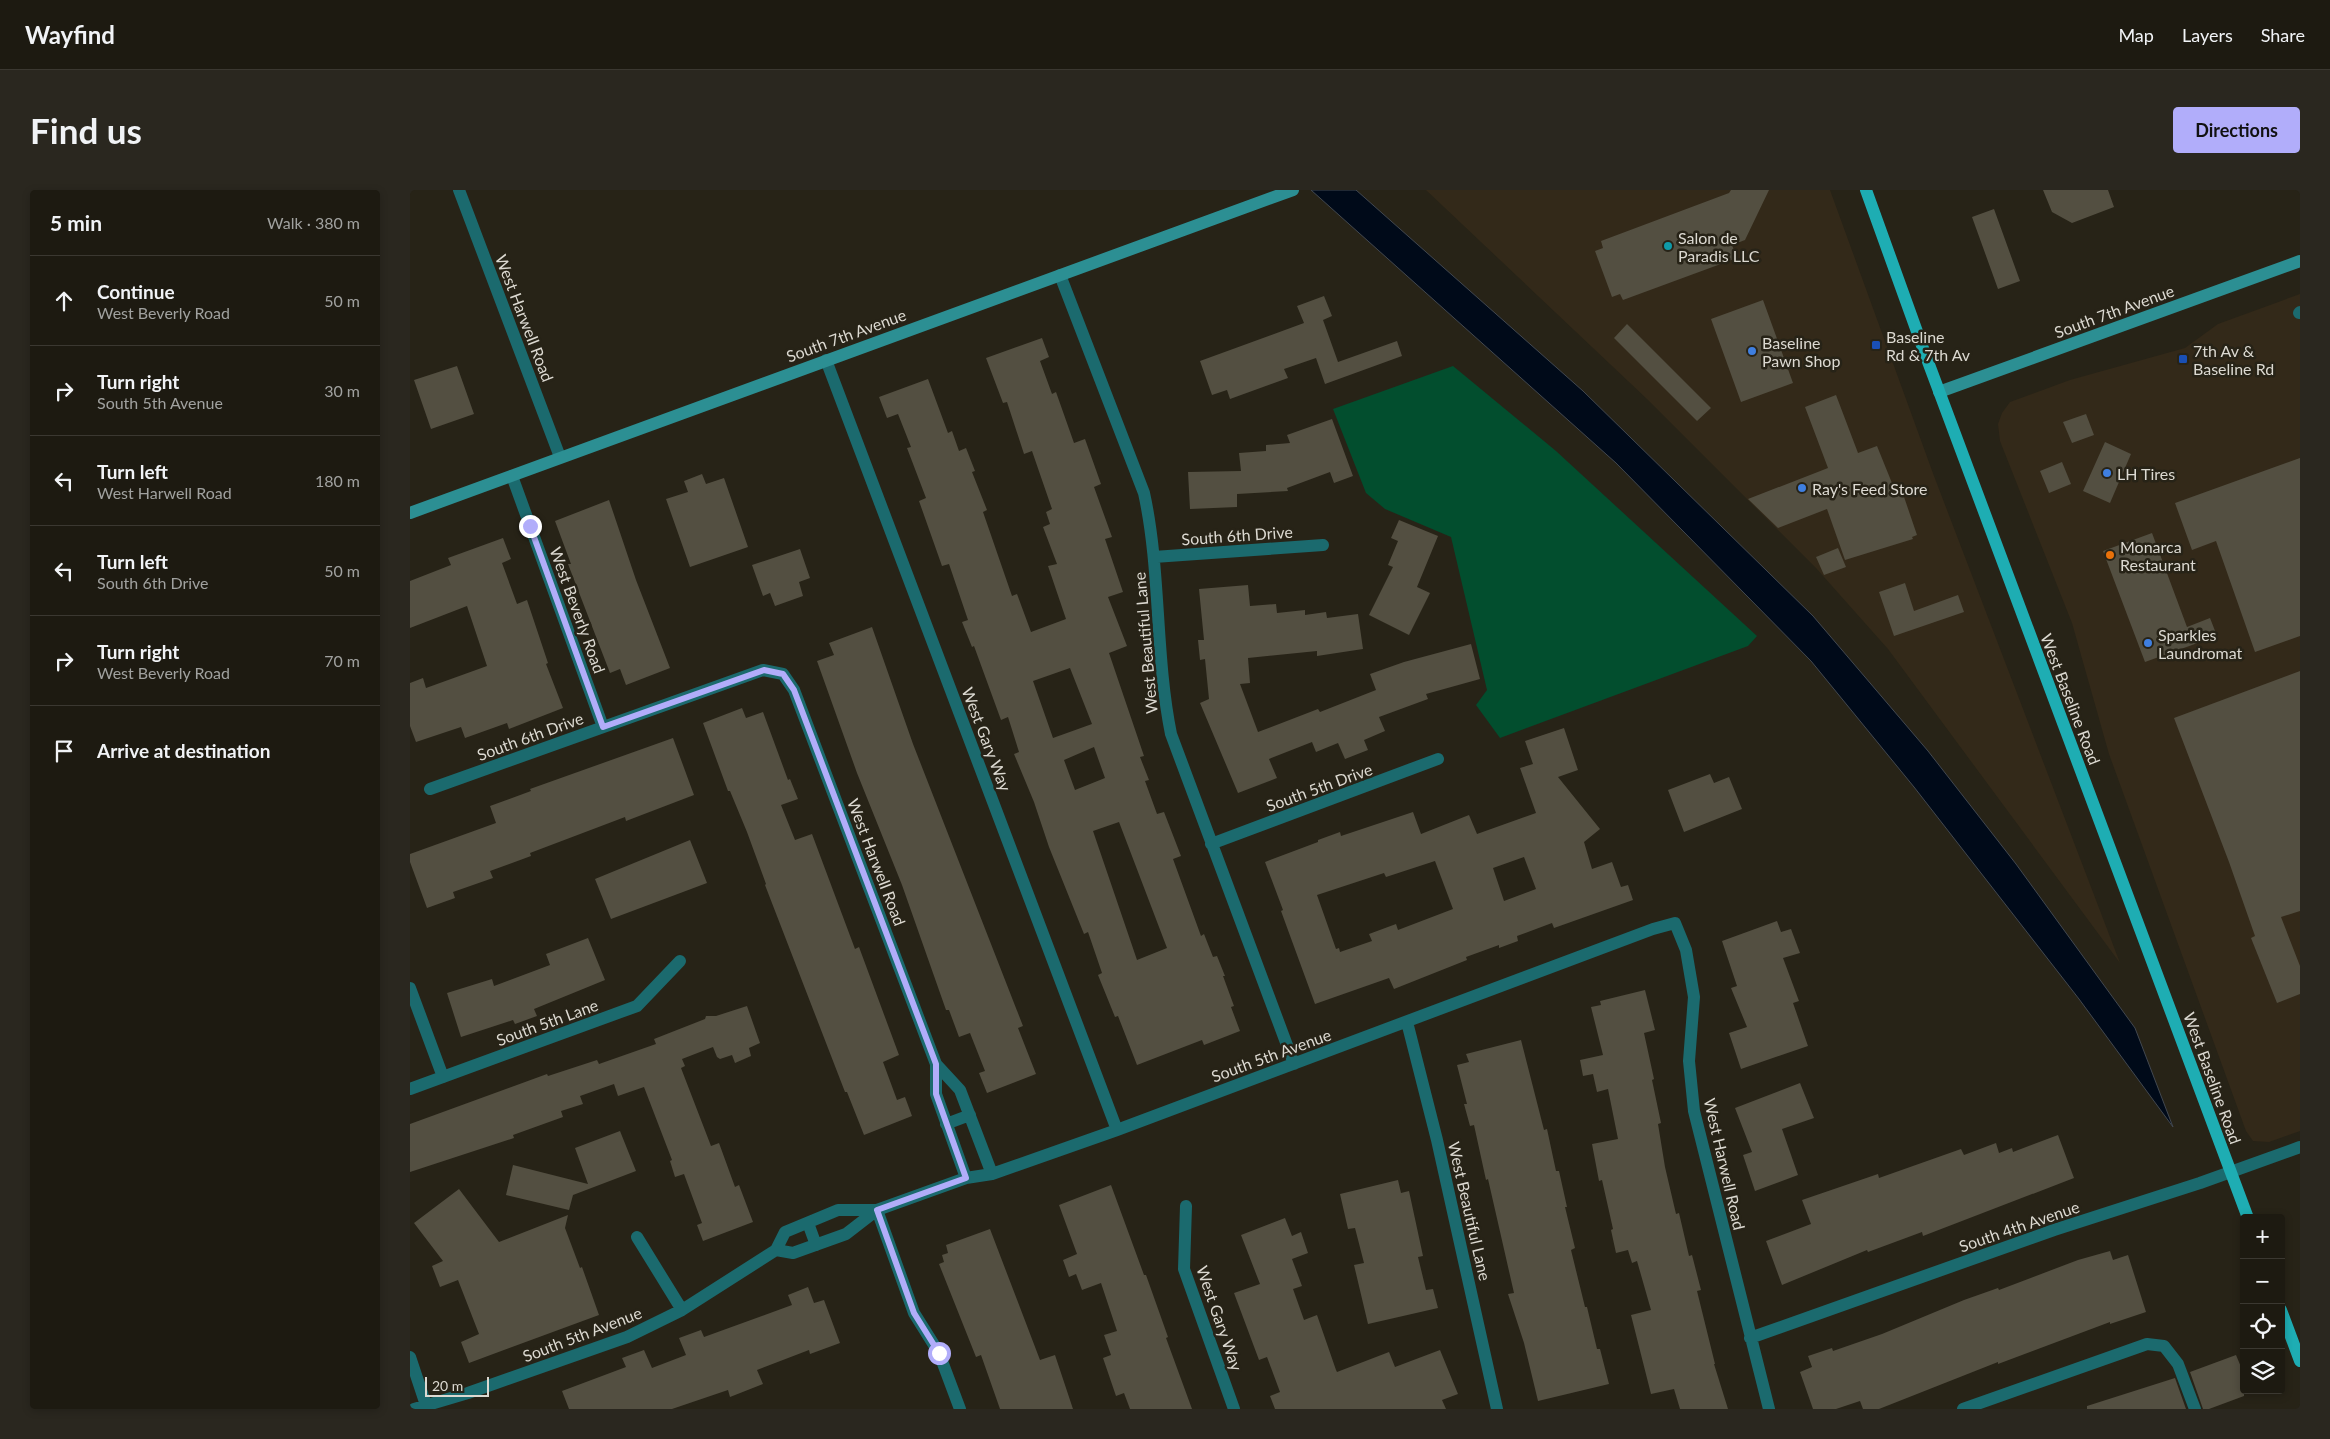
<!DOCTYPE html>
<meta charset="utf-8">
<style>
body{margin:0;font-family:Lato,sans-serif;background:#2a271f;color:#f1f3f6}
.controls{position:absolute;right:15px;bottom:15px;display:grid;overflow:hidden;border-radius:5px;box-shadow:0 2px 8px #0003}
.controls button{width:45px;height:45px;display:grid;place-items:center;padding:0;border:0;border-bottom:1px solid #3b3831;background:#1d1a11;color:#f1f3f6;font:25px sans-serif}
.scale{position:absolute;left:15px;bottom:12px;width:64px;box-sizing:border-box;padding-left:5px;border:2px solid #dcd9d1;border-top:0;font-size:14px;line-height:18px;white-space:nowrap;color:#dcd9d1;-webkit-text-stroke:4px #272317;paint-order:stroke}
.stop{position:absolute;width:15px;height:15px;margin:-11px;border:4px solid #b1adfa;border-radius:50%;background:#fff}
.stop.end{background:#b1adfa;border-color:#fff;box-shadow:0 1px 5px #0008}
.list{margin:0;padding:0;list-style:none}
h2{display:flex;justify-content:space-between;align-items:center;height:65px;margin:0;padding:0 20px;font-size:21px}
h2 small{font-size:16px;font-weight:400;color:#a0a19f}
.list li{display:grid;grid-template-columns:32px 1fr auto;gap:15px;align-items:center;box-sizing:border-box;height:90px;padding:0 20px;border-top:1px solid #3b3831}
.list b{display:block;font-size:19px;white-space:nowrap}
.list p{margin:0;font-size:16px;white-space:nowrap;color:#a0a19f}
.list em{font-size:16px;font-style:normal;color:#a0a19f}
.icon{flex:none;width:28px;height:28px;fill:none;stroke:currentColor;stroke-width:2;stroke-linecap:round;stroke-linejoin:round}
.map{position:relative;flex:none;width:1890px;height:1219px;overflow:hidden;border-radius:5px}
header{display:flex;align-items:center;gap:30px;box-sizing:border-box;height:70px;padding:0 25px;background:#1d1a11;border-bottom:1px solid #3b3831}
header strong{font-size:24px}
nav{display:flex;gap:28px;margin-inline-start:auto;font-size:18px}
.intro{display:flex;align-items:center;justify-content:space-between;box-sizing:border-box;height:120px;padding:0 30px}
h1{margin:0;font-size:35px}
.button{padding:12px 22px;border-radius:5px;background:#b1adfa;color:#111;font-size:18px;font-weight:700}
main{display:flex;gap:30px;padding:0 30px}
aside{flex:1;background:#1d1a11;border-radius:5px;box-shadow:0 2px 8px #0003}
.map>svg:first-child{display:block}
.commercial{fill:#332919}
.green{fill:#024e2e}
.water{fill:#000a19;stroke:#424850}
.building{fill:#534f41;fill-rule:evenodd}
.lines{fill:none;stroke-linecap:round;stroke-linejoin:round}
.lane{stroke:#1b6a6e;stroke-width:12}
.street{stroke:#1b6a6e;stroke-width:12}
.secondary{stroke:#2c8f93;stroke-width:12}
.primary{stroke:#1eadb3;stroke-width:12}
.route{stroke:#b1adfa;stroke-width:6}
.culture-dot{fill:#0f9aa8;stroke:#272317;stroke-width:2}
.transit-dot{fill:#1a4fb4;stroke:#272317;stroke-width:2}
.shop-dot{fill:#3f7fe0;stroke:#272317;stroke-width:2}
.food-dot{fill:#e8710a;stroke:#272317;stroke-width:2}
.labels{text-anchor:middle;dominant-baseline:central;stroke-width:5;stroke-linejoin:round;paint-order:stroke}
.poi-label{font-size:16px;fill:#dcd9d1;stroke:#272317;text-anchor:start}
.street-label{font-size:16px;fill:#dcd9d1;stroke:#272317}
</style>
<header>
<strong>Wayfind</strong>
<nav><a>Map</a><a>Layers</a><a>Share</a></nav>
</header>
<div class="intro"><h1>Find us</h1><a class="button">Directions</a></div>
<main>
<aside>
<h2>5 min<small>Walk · 380 m</small></h2>
<ul class="list">
<li><svg class="icon" aria-label="ahead" viewBox="0 0 24 24"><path d="M12 20V5M6 11l6-6 6 6"/></svg><div><b>Continue</b><p>West Beverly Road</p></div><em>50 m</em></li>
<li><svg class="icon" aria-label="right" viewBox="0 0 24 24"><path d="M7 20v-9h11M14 6l5 5-5 5"/></svg><div><b>Turn right</b><p>South 5th Avenue</p></div><em>30 m</em></li>
<li><svg class="icon" aria-label="left" viewBox="0 0 24 24"><path d="M17 20v-9H6M10 6l-5 5 5 5"/></svg><div><b>Turn left</b><p>West Harwell Road</p></div><em>180 m</em></li>
<li><svg class="icon" aria-label="left" viewBox="0 0 24 24"><path d="M17 20v-9H6M10 6l-5 5 5 5"/></svg><div><b>Turn left</b><p>South 6th Drive</p></div><em>50 m</em></li>
<li><svg class="icon" aria-label="right" viewBox="0 0 24 24"><path d="M7 20v-9h11M14 6l5 5-5 5"/></svg><div><b>Turn right</b><p>West Beverly Road</p></div><em>70 m</em></li>
<li><svg class="icon" aria-label="arrive" viewBox="0 0 24 24"><path d="M6 21V4h12l-3 4 3 4H6"/></svg><div><b>Arrive at destination</b></div></li>
</ul>
</aside>
<div class="map">
<svg width="1890" height="1219" viewBox="0 0 1890 1219">
<rect width="100%" height="100%" fill="#272317"/>
<path class="commercial" d="M 1016,0 L 1420,0 L 1524,286 L 1710,773 L 1478,459 L 1406,378 L 1237,209 Z
M 1890,104 L 1890,941 L 1859,952 L 1843,951 L 1836,941 L 1699,564 L 1662,433 L 1590,251 L 1588,234 L 1592,223 L 1600,212 L 1660,190 L 1775,158 L 1808,134 Z"/>
<path class="green" d="M 1043,176 L 1146,261 L 1347,446 L 1338,456 L 1090,548 L 1066,515 L 1077,500 L 1041,347 L 975,319 L 956,303 L 923,219 Z"/>
<path class="water" d="M 901,0 L 946,0 L 1173,201 L 1403,426 L 1518,561 L 1606,674 L 1725,838 L 1763,937 L 1669,809 L 1504,597 L 1401,471 L 1206,273 Z"/>
<path class="building" d="M 1321,0 L 1359,0 L 1335,50 L 1322,55 L 1327,68 L 1213,110 L 1210,104 L 1202,107 L 1185,61 L 1193,58 L 1191,51 L 1319,3 Z
M 1633,0 L 1698,0 L 1704,17 L 1662,33 L 1642,22 Z
M 1584,19 L 1610,91 L 1588,99 L 1562,27 Z
M 914,106 L 922,126 L 913,130 L 928,172 L 987,151 L 992,166 L 915,194 L 906,168 L 874,179 L 878,188 L 820,209 L 817,200 L 802,205 L 790,171 L 894,133 L 887,116 Z
M 1353,110 L 1383,193 L 1331,212 L 1301,129 Z
M 1217,134 L 1301,218 L 1287,231 L 1204,148 Z
M 632,148 L 639,167 L 630,171 L 642,204 L 646,202 L 664,253 L 675,249 L 691,294 L 684,297 L 702,347 L 695,349 L 713,402 L 698,407 L 717,456 L 699,463 L 734,566 L 730,567 L 739,590 L 735,591 L 747,624 L 754,622 L 771,666 L 763,669 L 791,746 L 794,744 L 803,767 L 807,766 L 815,786 L 813,786 L 824,816 L 821,817 L 830,841 L 794,855 L 792,850 L 727,875 L 708,826 L 705,827 L 688,785 L 692,783 L 678,742 L 674,744 L 639,657 L 624,612 L 604,564 L 609,562 L 598,527 L 591,530 L 564,456 L 562,457 L 552,432 L 558,430 L 539,374 L 532,376 L 509,311 L 516,308 L 497,258 L 501,257 L 488,224 L 477,228 L 469,207 L 518,189 L 538,243 L 542,241 L 549,261 L 556,258 L 565,281 L 562,282 L 577,320 L 573,322 L 602,406 L 607,404 L 621,442 L 656,429 L 638,376 L 647,374 L 633,337 L 640,334 L 636,322 L 642,319 L 622,261 L 614,264 L 597,212 L 593,213 L 576,168 ZM 660,478 L 682,534 L 643,548 L 623,491 ZM 684,557 L 695,588 L 665,600 L 654,570 ZM 709,632 L 757,758 L 727,770 L 683,641 Z
M 47,176 L 64,224 L 21,239 L 4,190 Z
M 1426,205 L 1448,263 L 1467,256 L 1486,303 L 1492,301 L 1507,345 L 1502,347 L 1503,349 L 1435,370 L 1417,319 L 1368,338 L 1338,309 L 1418,278 L 1395,217 Z
M 1676,224 L 1684,245 L 1662,253 L 1653,232 Z
M 922,229 L 943,286 L 924,293 L 920,282 L 877,298 L 878,301 L 827,304 L 827,317 L 780,319 L 778,282 L 831,281 L 829,263 L 856,261 L 856,255 L 880,253 L 877,245 Z
M 1695,252 L 1721,264 L 1700,313 L 1673,301 Z
M 1890,268 L 1890,446 L 1845,462 L 1806,351 L 1782,360 L 1765,313 Z
M 1652,272 L 1661,294 L 1639,303 L 1630,281 Z
M 292,284 L 296,294 L 314,288 L 338,357 L 280,377 L 256,309 L 278,302 L 274,291 Z
M 199,310 L 226,390 L 260,478 L 216,495 L 210,479 L 200,483 L 158,374 L 161,374 L 145,331 Z
M 989,330 L 1028,346 L 1007,397 L 1020,403 L 999,445 L 959,425 L 983,377 L 978,375 L 988,351 L 981,348 Z
M 1742,343 L 1777,437 L 1800,428 L 1807,446 L 1735,472 L 1693,361 Z
M 93,348 L 101,369 L 92,373 L 107,414 L 117,410 L 138,473 L 136,474 L 153,518 L 99,539 L 97,533 L 55,548 L 51,537 L 6,552 L 0,536 L 0,493 L 13,488 L 16,498 L 77,476 L 57,416 L 0,438 L 0,391 L 41,375 L 38,368 Z
M 1428,358 L 1436,377 L 1414,385 L 1406,367 Z
M 390,359 L 400,388 L 389,392 L 393,406 L 365,416 L 360,403 L 353,406 L 342,375 Z
M 1495,393 L 1504,421 L 1548,405 L 1554,422 L 1484,446 L 1469,402 Z
M 838,395 L 840,416 L 866,414 L 867,423 L 895,420 L 895,425 L 916,422 L 917,428 L 948,424 L 953,459 L 907,466 L 907,461 L 838,468 L 840,493 L 830,494 L 848,542 L 908,519 L 910,522 L 966,500 L 960,484 L 994,472 L 1061,454 L 1070,489 L 1016,504 L 1018,509 L 969,527 L 975,541 L 954,550 L 958,560 L 935,569 L 928,553 L 906,562 L 902,552 L 859,569 L 867,588 L 828,603 L 790,513 L 799,509 L 795,469 L 790,470 L 788,450 L 794,450 L 789,399 Z
M 462,437 L 503,554 L 613,836 L 608,838 L 626,884 L 577,903 L 569,883 L 575,881 L 560,843 L 549,847 L 539,820 L 536,820 L 492,695 L 447,583 L 407,471 L 424,465 L 419,453 Z
M 1890,481 L 1890,721 L 1871,727 L 1890,776 L 1890,804 L 1867,813 L 1841,748 L 1845,746 L 1819,672 L 1764,528 Z
M 332,518 L 336,528 L 353,522 L 378,590 L 380,589 L 388,609 L 371,615 L 385,650 L 402,644 L 445,759 L 449,757 L 489,865 L 473,872 L 487,910 L 495,907 L 502,926 L 454,945 L 437,902 L 435,902 L 355,695 L 356,694 L 337,642 L 320,601 L 318,601 L 293,533 Z
M 1154,538 L 1168,580 L 1148,587 L 1190,639 L 1174,652 L 1182,679 L 1202,672 L 1211,697 L 1218,695 L 1223,710 L 1144,738 L 1142,733 L 1107,746 L 1108,751 L 1089,758 L 1089,755 L 1056,767 L 1057,770 L 984,799 L 979,788 L 905,814 L 871,721 L 873,720 L 855,672 L 908,652 L 908,650 L 930,642 L 931,646 L 1003,622 L 1011,644 L 1059,625 L 1067,644 L 1126,623 L 1110,578 L 1123,574 L 1115,551 ZM 1114,667 L 1126,699 L 1094,711 L 1083,678 ZM 1025,671 L 1043,719 L 988,740 L 986,734 L 959,744 L 962,751 L 930,762 L 929,758 L 926,759 L 907,705 L 974,683 L 976,687 Z
M 263,548 L 284,605 L 216,631 L 215,627 L 120,663 L 121,666 L 80,681 L 83,688 L 43,702 L 45,708 L 17,718 L 0,672 L 0,664 L 86,633 L 80,616 L 121,601 L 120,599 Z
M 1300,584 L 1304,593 L 1319,587 L 1332,619 L 1274,642 L 1258,600 Z
M 280,650 L 297,693 L 201,729 L 185,689 Z
M 1367,731 L 1371,742 L 1381,739 L 1390,763 L 1373,768 L 1389,811 L 1383,813 L 1398,856 L 1331,879 L 1319,843 L 1337,837 L 1321,798 L 1327,796 L 1312,751 Z
M 178,748 L 195,790 L 124,819 L 127,826 L 105,834 L 103,830 L 51,847 L 37,803 L 82,789 L 84,796 L 140,775 L 136,764 Z
M 1235,800 L 1245,840 L 1234,843 L 1244,889 L 1242,890 L 1251,933 L 1248,934 L 1255,977 L 1266,1024 L 1269,1023 L 1279,1066 L 1282,1065 L 1291,1100 L 1287,1101 L 1305,1174 L 1304,1174 L 1318,1219 L 1270,1219 L 1264,1199 L 1241,1204 L 1221,1125 L 1241,1120 L 1227,1071 L 1222,1073 L 1218,1060 L 1206,1063 L 1201,1040 L 1203,1039 L 1192,990 L 1189,991 L 1182,954 L 1208,949 L 1198,899 L 1187,902 L 1183,884 L 1173,886 L 1170,870 L 1193,865 L 1181,817 L 1191,815 L 1190,811 Z
M 337,816 L 350,853 L 339,858 L 341,866 L 325,873 L 322,865 L 310,869 L 307,867 L 303,857 L 272,869 L 275,876 L 271,878 L 301,956 L 309,953 L 325,997 L 329,995 L 343,1032 L 293,1051 L 287,1035 L 292,1033 L 274,984 L 265,987 L 260,971 L 262,970 L 234,897 L 208,906 L 204,894 L 170,906 L 173,914 L 151,921 L 153,927 L 103,945 L 104,948 L 0,982 L 0,934 L 137,884 L 138,886 L 187,870 L 189,874 L 246,854 L 244,849 L 295,829 L 296,826 L 306,826 Z
M 1111,850 L 1134,940 L 1137,939 L 1146,981 L 1149,981 L 1157,1017 L 1155,1017 L 1165,1058 L 1161,1060 L 1175,1117 L 1177,1117 L 1187,1159 L 1190,1159 L 1199,1194 L 1128,1211 L 1114,1153 L 1098,1104 L 1104,1103 L 1078,989 L 1076,990 L 1064,935 L 1060,936 L 1054,914 L 1057,914 L 1047,875 L 1059,872 L 1056,864 Z
M 1390,893 L 1404,928 L 1372,939 L 1388,985 L 1345,1001 L 1333,965 L 1342,962 L 1325,918 Z
M 210,941 L 226,981 L 163,1005 L 159,1020 L 96,1005 L 103,975 L 178,994 L 165,958 Z
M 1648,945 L 1664,988 L 1513,1046 L 1512,1042 L 1458,1062 L 1457,1060 L 1372,1095 L 1356,1051 L 1401,1034 L 1392,1010 L 1468,984 L 1469,988 L 1551,959 L 1554,965 L 1586,953 L 1589,963 L 1602,958 L 1603,962 Z
M 988,990 L 991,1003 L 999,1001 L 1013,1066 L 1008,1067 L 1016,1100 L 1023,1099 L 1028,1118 L 958,1134 L 944,1075 L 954,1073 L 945,1038 L 938,1039 L 930,1004 Z
M 701,995 L 734,1085 L 736,1085 L 758,1147 L 756,1148 L 782,1219 L 720,1219 L 714,1203 L 706,1206 L 693,1168 L 701,1165 L 694,1145 L 707,1141 L 691,1093 L 672,1100 L 666,1084 L 659,1087 L 653,1070 L 667,1064 L 649,1015 Z
M 49,999 L 89,1052 L 158,1025 L 155,1038 L 170,1078 L 172,1077 L 189,1125 L 59,1173 L 51,1152 L 69,1144 L 48,1090 L 30,1097 L 22,1076 L 33,1071 L 4,1033 Z
M 875,1028 L 882,1046 L 891,1042 L 898,1063 L 882,1069 L 892,1096 L 883,1099 L 894,1130 L 907,1125 L 926,1180 L 927,1182 L 979,1162 L 985,1177 L 1030,1160 L 1048,1204 L 1032,1210 L 1036,1219 L 865,1219 L 860,1206 L 870,1202 L 857,1167 L 849,1170 L 824,1103 L 850,1094 L 831,1045 Z
M 580,1039 L 630,1170 L 645,1165 L 663,1219 L 590,1219 L 571,1165 L 566,1167 L 529,1074 L 534,1072 L 532,1065 L 538,1063 L 536,1055 Z
M 1700,1061 L 1703,1070 L 1718,1065 L 1736,1122 L 1700,1134 L 1700,1132 L 1588,1174 L 1588,1172 L 1469,1219 L 1453,1219 L 1450,1211 L 1426,1219 L 1403,1219 L 1390,1182 L 1402,1177 L 1398,1166 L 1422,1158 L 1423,1161 L 1472,1144 L 1554,1110 L 1588,1098 L 1589,1100 L 1668,1070 Z
M 398,1097 L 404,1113 L 414,1110 L 430,1153 L 400,1164 L 399,1160 L 347,1180 L 353,1194 L 320,1207 L 318,1200 L 262,1219 L 159,1219 L 152,1201 L 216,1177 L 212,1168 L 234,1160 L 242,1178 L 276,1165 L 269,1148 L 291,1140 L 294,1147 L 382,1115 L 378,1105 Z
M 1826,1165 L 1834,1184 L 1834,1206 L 1799,1219 L 1793,1219 L 1780,1182 Z
M 1765,1188 L 1776,1219 L 1677,1219 L 1677,1216 Z"/>
<g class="lines">
<path class="lane" d="M 1553,1219 L 1737,1154 L 1754,1156 L 1768,1174 L 1785,1219"/>
<path class="street" d="M 49,0 L 150,267
M 650,85 L 734,303 C 751,380 745,465 761,544 L 884,874
M 1889,123 L 1890,122
M 416,170 L 707,940
M 102,286 L 193,537
M 744,367 L 913,355
M 20,599 L 353,480 L 373,484 L 384,500 L 526,874 L 526,904 L 556,988
M 801,654 L 1028,569
M 0,798 L 33,887
M 997,832 L 1027,950 L 1087,1219
M 526,874 L 550,900 L 582,984
M 0,899 L 227,816 L 270,771
M 536,934 L 560,925
M 776,1016 L 774,1079 L 824,1219
M 467,1020 L 504,1123 L 529,1163 L 550,1219
M 398,1033 L 406,1055
M 227,1047 L 272,1120
M 366,1060 L 383,1063 L 436,1044 L 467,1020
M 1340,1148 L 1644,1040 L 1790,993 L 1890,957
M 0,1167 L 16,1215
M 4,1219 L 58,1203 L 217,1147 L 272,1120 L 366,1060 L 375,1042 L 428,1020 L 467,1020 L 556,988 L 582,984 L 707,940 L 1243,739 L 1265,733 L 1276,760 L 1284,807 L 1279,871 L 1284,921 L 1359,1219"/>
<path class="secondary" d="M 1529,202 L 1890,71
M 0,323 L 883,0"/>
<path class="primary" d="M 1456,0 L 1514,161 L 1838,1028
M 1871,1120 L 1890,1171"/>
</g>
<g class="lines">
<path class="route" d="M 120,336 L 193,537 L 354,480 L 373,484 L 384,500 L 526,874 L 526,904 L 556,988 L 467,1020 L 504,1123 L 529,1163"/>
</g>
<circle class="culture-dot" cx="1258" cy="56" r="5"/>
<g class="transit-dot">
<rect x="1461" y="150" width="10" height="10" rx="2.5"/>
<rect x="1768" y="164" width="10" height="10" rx="2.5"/>
</g>
<g class="shop-dot">
<circle cx="1342" cy="161" r="5"/>
<circle cx="1697" cy="283" r="5"/>
<circle cx="1392" cy="298" r="5"/>
<circle cx="1738" cy="453" r="5"/>
</g>
<circle class="food-dot" cx="1700" cy="365" r="5"/>
<g class="labels">
<g class="poi-label">
<text x="1268" y="47">Salon de<tspan x="1268" dy="18">Paradis LLC</tspan></text>
<text x="1476" y="146">Baseline<tspan x="1476" dy="18">Rd &amp; 7th Av</tspan></text>
<text x="1352" y="152">Baseline<tspan x="1352" dy="18">Pawn Shop</tspan></text>
<text x="1783" y="160">7th Av &amp;<tspan x="1783" dy="18">Baseline Rd</tspan></text>
<text x="1707" y="283">LH Tires</text>
<text x="1402" y="298">Ray's Feed Store</text>
<text x="1710" y="356">Monarca<tspan x="1710" dy="18">Restaurant</tspan></text>
<text x="1748" y="444">Sparkles<tspan x="1748" dy="18">Laundromat</tspan></text>
</g>
<g class="street-label">
<text transform="translate(1704 121) rotate(-20)">South 7th Avenue</text>
<text transform="translate(115 128) rotate(69)">West Harwell Road</text>
<text transform="translate(436 145) rotate(-20)">South 7th Avenue</text>
<text transform="translate(827 345) rotate(-4)">South 6th Drive</text>
<text transform="translate(168 420) rotate(70)">West Beverly Road</text>
<text transform="translate(735 453) rotate(-95)">West Beautiful Lane</text>
<text transform="translate(1661 509) rotate(69)">West Baseline Road</text>
<text transform="translate(120 546) rotate(-20)">South 6th Drive</text>
<text transform="translate(577 549) rotate(69)">West Gary Way</text>
<text transform="translate(909 597) rotate(-20)">South 5th Drive</text>
<text transform="translate(467 672) rotate(69)">West Harwell Road</text>
<text transform="translate(137 832) rotate(-20)">South 5th Lane</text>
<text transform="translate(861 865) rotate(-20)">South 5th Avenue</text>
<text transform="translate(1803 888) rotate(70)">West Baseline Road</text>
<text transform="translate(1315 974) rotate(77)">West Harwell Road</text>
<text transform="translate(1060 1021) rotate(77)">West Beautiful Lane</text>
<text transform="translate(1609 1036) rotate(-19)">South 4th Avenue</text>
<text transform="translate(810 1128) rotate(71)">West Gary Way</text>
<text transform="translate(172 1144) rotate(-21)">South 5th Avenue</text>
</g>
</g>
</svg>
<div class="controls">
<button>+</button>
<button>−</button>
<button><svg class="icon" aria-label="locate" viewBox="0 0 24 24"><circle cx="12" cy="12" r="6"/><path d="M12 2v4M12 18v4M2 12h4M18 12h4"/></svg></button>
<button><svg class="icon" aria-label="layers" viewBox="0 0 24 24"><path d="M12 4l9 5-9 5-9-5zM3 14l9 5 9-5"/></svg></button>
</div>
<div class="scale">20 m</div>
<div class="stop" style="left:529px;top:1163px"></div>
<div class="stop end" style="left:120px;top:336px"></div>
</div>
</main>
